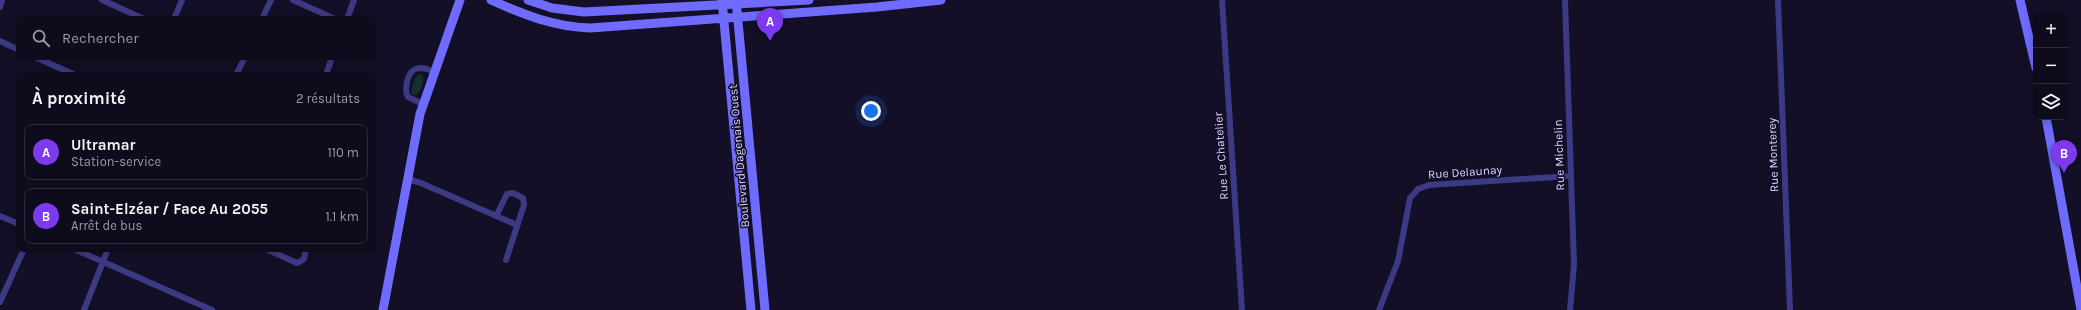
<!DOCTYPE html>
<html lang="fr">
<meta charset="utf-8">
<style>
body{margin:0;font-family:Karla,sans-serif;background:#1c1929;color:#f1f3f6}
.controls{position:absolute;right:12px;top:12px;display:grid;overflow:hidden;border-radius:8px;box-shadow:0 2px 10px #0003}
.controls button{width:36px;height:36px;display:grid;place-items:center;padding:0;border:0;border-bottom:1px solid #2e2b3b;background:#0e0b1c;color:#f1f3f6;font:20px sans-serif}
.you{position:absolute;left:871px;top:111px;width:14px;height:14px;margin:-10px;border:3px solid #fff;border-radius:50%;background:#1a73e8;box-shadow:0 0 0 6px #1a73e833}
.badge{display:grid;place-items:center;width:26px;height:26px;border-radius:50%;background:#7c3aed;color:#fff;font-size:13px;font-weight:700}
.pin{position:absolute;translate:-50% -33px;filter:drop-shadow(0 1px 2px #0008)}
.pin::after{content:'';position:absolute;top:21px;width:14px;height:12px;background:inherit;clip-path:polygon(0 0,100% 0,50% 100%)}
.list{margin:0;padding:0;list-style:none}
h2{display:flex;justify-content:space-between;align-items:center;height:52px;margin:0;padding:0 16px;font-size:17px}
h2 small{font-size:13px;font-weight:400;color:#9b9ba3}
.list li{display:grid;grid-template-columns:26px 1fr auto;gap:12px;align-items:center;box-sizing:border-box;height:56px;margin:0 8px 8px;padding:0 8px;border:1px solid #2e2b3b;border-radius:8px}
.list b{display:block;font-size:15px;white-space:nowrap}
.list p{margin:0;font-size:13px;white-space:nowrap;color:#9b9ba3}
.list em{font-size:13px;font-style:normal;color:#9b9ba3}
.icon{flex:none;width:22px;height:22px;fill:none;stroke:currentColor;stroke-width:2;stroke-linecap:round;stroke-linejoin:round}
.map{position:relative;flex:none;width:2081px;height:310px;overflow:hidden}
.search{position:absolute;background:#0e0b1c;box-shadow:0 2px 10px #0003;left:16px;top:16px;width:360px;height:44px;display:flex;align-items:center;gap:10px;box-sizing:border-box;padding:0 14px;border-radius:8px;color:#9b9ba3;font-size:15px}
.panel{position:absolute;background:#0e0b1c;box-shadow:0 2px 10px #0003;left:16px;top:72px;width:360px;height:180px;border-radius:8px}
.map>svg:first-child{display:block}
.green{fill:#12302f}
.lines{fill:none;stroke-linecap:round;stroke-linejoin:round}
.street{stroke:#3d3a85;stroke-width:6}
.secondary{stroke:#6f6bff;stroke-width:9}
.labels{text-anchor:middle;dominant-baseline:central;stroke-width:3;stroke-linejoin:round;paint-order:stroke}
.street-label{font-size:12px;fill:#d9d4ff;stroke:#130f26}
</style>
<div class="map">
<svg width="2081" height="310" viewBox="0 0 2081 310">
<rect width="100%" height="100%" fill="#130f26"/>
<path class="green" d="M 418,74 L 423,75 C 424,82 421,92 415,96 L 411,93 L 413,82 L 415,82 L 414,80 Z"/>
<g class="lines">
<path class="street" d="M 102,0 L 144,19
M 293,0 L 335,19
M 1222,0 L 1242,310
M 1565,0 L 1574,265 L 1570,310
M 1778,0 L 1790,310
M 0,7 L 2,0
M 174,19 L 182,0
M 262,19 L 271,0
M 347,19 L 354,0
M 0,41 L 19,50
M 35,57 L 75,75
M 236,75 L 245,57
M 326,75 L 332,57
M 423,104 L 408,97 C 404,90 407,74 414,70 C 421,66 428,69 434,72
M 407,179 L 421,183 L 517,225
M 0,216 L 19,224
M 496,216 L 507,194 L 513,193 L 523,198 L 524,205 L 506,260
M 74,249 L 212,310
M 266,249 L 297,263 L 304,259 L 306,249
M 0,302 L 24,249
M 84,310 L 108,249
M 1379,310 L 1398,261 L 1410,198 L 1418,189 L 1429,185 L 1571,176"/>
<path class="secondary" d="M 491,0 C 524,15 555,27 590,28 L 877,7 L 941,0
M 528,0 L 552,8 L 584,12 L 809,0
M 722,0 L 751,310
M 736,0 L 765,310
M 2020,0 L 2036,68
M 2046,117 L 2081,310
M 383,310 L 420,114 L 460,0"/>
</g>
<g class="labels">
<g class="street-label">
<text transform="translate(1559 155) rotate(-92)">Rue Michelin</text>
<text transform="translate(1773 155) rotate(-92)">Rue Monterey</text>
<text transform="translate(739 156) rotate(-95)">Boulevard Dagenais Ouest</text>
<text transform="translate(1221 156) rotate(-94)">Rue Le Chatelier</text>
<text transform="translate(1465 172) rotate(-4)">Rue Delaunay</text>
</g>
</g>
</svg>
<div class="controls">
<button>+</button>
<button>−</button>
<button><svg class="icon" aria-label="layers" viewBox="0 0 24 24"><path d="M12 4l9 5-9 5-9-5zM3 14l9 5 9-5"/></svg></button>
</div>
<div class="you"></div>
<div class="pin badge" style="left:770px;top:41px">A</div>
<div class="pin badge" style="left:2064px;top:173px">B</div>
<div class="search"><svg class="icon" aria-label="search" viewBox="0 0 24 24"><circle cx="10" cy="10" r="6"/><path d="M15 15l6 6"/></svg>Rechercher</div>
<section class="panel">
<h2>À proximité<small>2 résultats</small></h2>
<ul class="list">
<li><span class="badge">A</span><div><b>Ultramar</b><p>Station-service</p></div><em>110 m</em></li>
<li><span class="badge">B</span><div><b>Saint-Elzéar / Face Au 2055</b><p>Arrêt de bus</p></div><em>1.1 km</em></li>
</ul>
</section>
</div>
